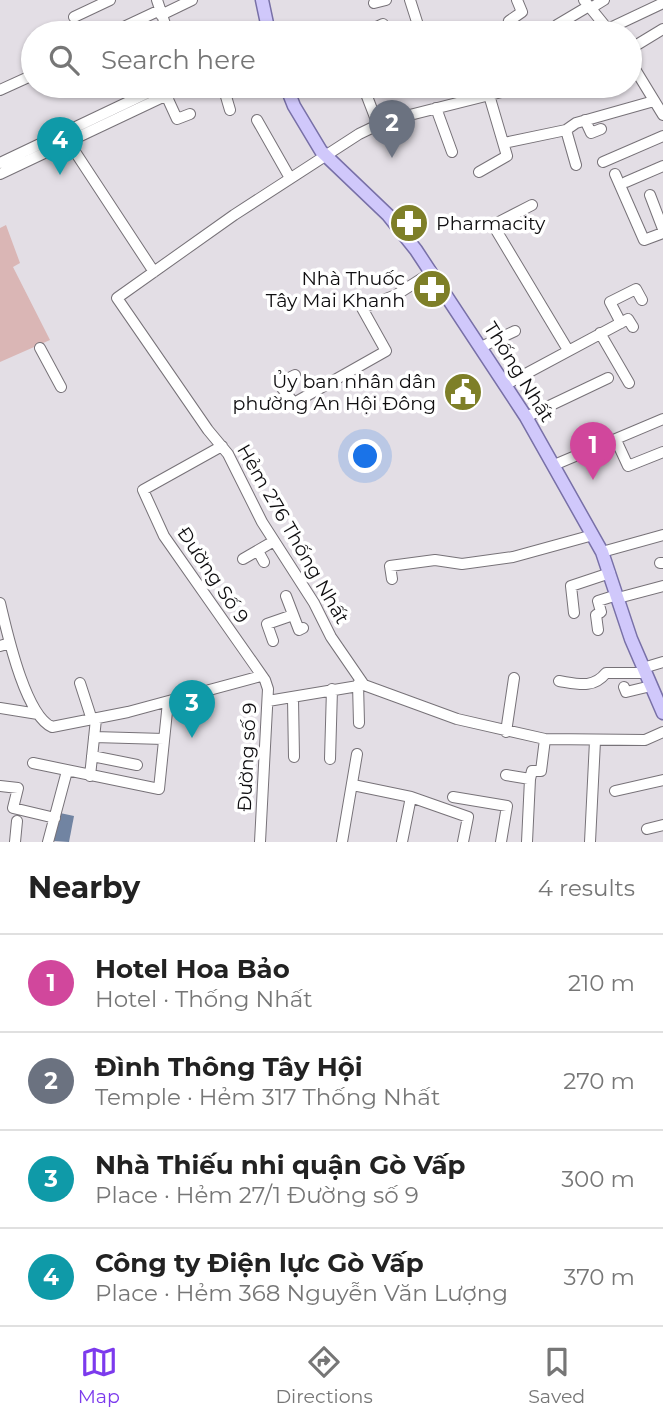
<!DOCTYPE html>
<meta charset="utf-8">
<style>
body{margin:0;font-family:Montserrat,sans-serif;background:#f6f6f6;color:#222}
.you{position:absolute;left:366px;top:457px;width:24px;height:24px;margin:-18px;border:5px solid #fff;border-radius:50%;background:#1a73e8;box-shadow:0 0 0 10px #1a73e833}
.badge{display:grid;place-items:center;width:46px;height:46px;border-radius:50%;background:#7c3aed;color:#fff;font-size:23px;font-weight:700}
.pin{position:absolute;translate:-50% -58px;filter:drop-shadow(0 2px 4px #0008)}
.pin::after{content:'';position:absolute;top:37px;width:24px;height:21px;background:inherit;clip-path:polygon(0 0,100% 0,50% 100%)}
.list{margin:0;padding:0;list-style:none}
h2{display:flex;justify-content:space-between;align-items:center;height:91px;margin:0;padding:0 28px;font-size:30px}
h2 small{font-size:23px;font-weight:400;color:#767676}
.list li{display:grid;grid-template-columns:46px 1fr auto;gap:21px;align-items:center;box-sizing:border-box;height:98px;padding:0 28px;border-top:2px solid #e0e0e0}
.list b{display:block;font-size:26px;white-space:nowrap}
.list p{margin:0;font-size:23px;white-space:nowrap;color:#767676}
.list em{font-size:23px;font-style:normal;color:#767676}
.icon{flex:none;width:38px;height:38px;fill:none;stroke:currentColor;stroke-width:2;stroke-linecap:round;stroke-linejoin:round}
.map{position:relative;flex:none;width:663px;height:842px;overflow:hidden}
.search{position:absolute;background:#fff;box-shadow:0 2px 5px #0004;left:21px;right:21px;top:21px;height:77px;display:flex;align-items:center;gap:18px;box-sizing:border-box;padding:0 24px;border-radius:38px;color:#767676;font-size:26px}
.sheet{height:483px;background:#fff}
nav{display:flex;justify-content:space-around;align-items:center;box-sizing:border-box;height:98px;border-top:2px solid #e0e0e0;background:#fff;font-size:19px;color:#767676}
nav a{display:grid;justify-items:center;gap:4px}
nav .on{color:#7c3aed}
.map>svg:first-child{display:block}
.green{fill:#dab6b5}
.water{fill:#7184a2}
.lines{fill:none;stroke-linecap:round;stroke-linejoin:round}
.minor-casing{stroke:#777278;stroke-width:12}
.major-casing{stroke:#7870a7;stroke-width:15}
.minor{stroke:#fff;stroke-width:10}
.major{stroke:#d0c8fb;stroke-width:12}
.labels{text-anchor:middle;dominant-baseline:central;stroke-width:7;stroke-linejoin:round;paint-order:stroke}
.poi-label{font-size:19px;fill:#0f0e10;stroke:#fff;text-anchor:end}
.street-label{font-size:19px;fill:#0f0e10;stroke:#fff}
</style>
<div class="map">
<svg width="663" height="842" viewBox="0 0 663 842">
<rect width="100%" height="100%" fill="#e3dee5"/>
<path class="green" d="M 6,225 L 20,263 L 13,267 L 50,340 L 0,362 L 0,228 Z"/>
<path class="water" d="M 60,813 L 74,816 L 69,842 L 54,841 Z"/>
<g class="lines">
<defs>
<path id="minor" d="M 157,0 L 168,33
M 410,0 L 418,25
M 584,0 L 610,32
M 374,3 L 386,0
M 591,8 L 604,0
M 161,15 L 192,0
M 74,17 L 110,0
M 557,25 L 589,6
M 608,29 L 663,3
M 111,33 L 160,10
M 363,33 L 383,24
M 515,33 L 509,21 L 522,12 L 517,0
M 630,49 L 663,29
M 630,61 L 663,115
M 218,86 L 225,93 L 230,110
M 363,86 L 378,125
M 467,86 L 471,99
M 0,90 L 33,75
M 166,95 L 177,119 L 190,114
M 436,108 L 452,152
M 257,120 L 290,178
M 585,120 L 591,133 L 601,129
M 566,130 L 576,165
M 66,138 L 154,272
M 504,143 L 566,130 L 576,123 L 654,101
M 603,162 L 663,136
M 0,163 L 162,86
M 479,172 L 507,156 L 489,95
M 0,174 L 186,86
M 615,174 L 644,240 L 663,233
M 626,182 L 663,166
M 650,195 L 663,229
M 532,205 L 493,225 L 568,350
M 621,323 L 610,302 L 636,289 L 642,300
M 600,333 L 629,383
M 481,347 L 515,331
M 40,348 L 61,387
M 279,383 L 295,375
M 505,385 L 628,319 L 633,327
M 282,388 L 294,403 L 386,351 L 362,308 L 396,295 L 432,272
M 526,417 L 608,378
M 616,440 L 628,466 L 663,452
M 222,446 L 143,490 L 164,536 L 265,680 L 268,689 L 260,842
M 554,465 L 663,419
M 258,551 L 264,562
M 602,552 L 663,535
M 243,559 L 274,541
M 660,563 L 663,563
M 392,579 L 390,566 L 435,560 L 462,564 L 513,557 L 593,535
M 286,596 L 299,630 L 303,628
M 618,598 L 663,586
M 0,603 C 7,632 25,715 52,727 L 128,712 L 261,676
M 574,613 L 571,586 L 610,573
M 598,630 L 596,615 L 601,612 L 598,601 L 617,595
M 273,641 L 267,624 L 293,615
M 0,646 L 10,643
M 643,668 L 663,662
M 559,681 C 578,684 593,689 606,673 L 645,673
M 80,683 L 92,720
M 358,684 L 359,723
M 364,685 L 331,637 L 314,603 L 262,522 L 228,454 L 208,430 L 117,298 L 234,215 L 359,134 L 386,121 L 525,86
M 624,687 L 626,692 L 651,686
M 293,699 L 294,757
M 268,701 L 364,685 L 457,719 L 545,739 L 645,740 L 663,732
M 0,708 L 38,714
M 506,732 L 514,678
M 94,737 L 164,739
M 92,756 L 137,765
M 330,759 L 332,689
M 33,763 L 159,789 L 168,702
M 506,775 L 530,779 L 532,771 L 541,771 L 545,739
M 90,776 L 96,719
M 353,785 L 411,797 L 468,817 L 463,842
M 0,786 L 18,788 L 13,808 L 55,818
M 615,791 L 663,780
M 453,797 L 507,806 L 501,842
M 647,829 L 663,825
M 15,842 L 17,821
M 48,842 L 67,771
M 342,842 L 357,754
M 402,842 L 411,797
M 527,842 L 530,779
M 590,842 L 595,741"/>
<path id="major" d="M 262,0 L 269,33
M 286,86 L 294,106 L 321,151 L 388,215 L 416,250 L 526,417 L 602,552 L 631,639 L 663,713"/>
</defs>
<use href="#minor" class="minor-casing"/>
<use href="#major" class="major-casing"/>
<use href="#minor" class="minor"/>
<use href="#major" class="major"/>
</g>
<defs>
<symbol id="pharmacy-disc" viewBox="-11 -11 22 22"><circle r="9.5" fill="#7e7f28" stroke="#fff"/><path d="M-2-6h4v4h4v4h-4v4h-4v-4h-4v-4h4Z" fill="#fff"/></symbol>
<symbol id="civic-disc" viewBox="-11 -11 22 22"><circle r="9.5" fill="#7e7f28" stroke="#fff"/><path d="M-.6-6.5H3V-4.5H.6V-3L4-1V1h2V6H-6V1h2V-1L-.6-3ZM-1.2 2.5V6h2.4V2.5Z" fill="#fff"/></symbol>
</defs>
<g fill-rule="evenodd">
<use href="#pharmacy-disc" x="387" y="201" width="44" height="44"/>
<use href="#pharmacy-disc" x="410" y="267" width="44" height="44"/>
<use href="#civic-disc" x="441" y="370" width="44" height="44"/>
</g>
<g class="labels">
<g class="poi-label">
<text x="436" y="223" text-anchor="start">Pharmacity</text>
<text x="405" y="278">Nhà Thuốc<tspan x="405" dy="22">Tây Mai Khanh</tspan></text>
<text x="436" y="381">Ủy ban nhân dân<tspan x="436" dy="22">phường An Hội Đông</tspan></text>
</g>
<g class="street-label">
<text transform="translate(519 372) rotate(58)">Thống Nhất</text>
<text transform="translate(293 534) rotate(60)">Hẻm 276 Thống Nhất</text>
<text transform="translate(213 575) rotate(56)">Đường Số 9</text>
<text transform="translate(247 757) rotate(-87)">Đường số 9</text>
</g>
</g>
</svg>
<div class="you"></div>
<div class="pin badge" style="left:593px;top:480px;background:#d1479c">1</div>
<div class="pin badge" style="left:392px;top:158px;background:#6b7280">2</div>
<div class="pin badge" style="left:192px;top:738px;background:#0f9aa8">3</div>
<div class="pin badge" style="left:60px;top:175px;background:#0f9aa8">4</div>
<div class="search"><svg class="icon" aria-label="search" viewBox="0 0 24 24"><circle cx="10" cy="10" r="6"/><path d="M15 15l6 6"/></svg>Search here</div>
</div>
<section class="sheet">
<h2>Nearby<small>4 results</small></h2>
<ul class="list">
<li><span class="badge" style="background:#d1479c">1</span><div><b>Hotel Hoa Bảo</b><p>Hotel · Thống Nhất</p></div><em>210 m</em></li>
<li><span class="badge" style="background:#6b7280">2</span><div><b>Đình Thông Tây Hội</b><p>Temple · Hẻm 317 Thống Nhất</p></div><em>270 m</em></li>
<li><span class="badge" style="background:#0f9aa8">3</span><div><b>Nhà Thiếu nhi quận Gò Vấp</b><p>Place · Hẻm 27/1 Đường số 9</p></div><em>300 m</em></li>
<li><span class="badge" style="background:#0f9aa8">4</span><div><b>Công ty Điện lực Gò Vấp</b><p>Place · Hẻm 368 Nguyễn Văn Lượng</p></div><em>370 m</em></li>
</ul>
</section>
<nav>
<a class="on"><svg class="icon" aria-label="map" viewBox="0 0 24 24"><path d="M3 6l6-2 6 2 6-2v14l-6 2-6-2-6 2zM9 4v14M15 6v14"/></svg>Map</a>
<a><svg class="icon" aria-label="directions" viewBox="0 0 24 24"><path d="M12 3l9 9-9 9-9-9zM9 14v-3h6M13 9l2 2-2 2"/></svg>Directions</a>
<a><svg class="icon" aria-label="saved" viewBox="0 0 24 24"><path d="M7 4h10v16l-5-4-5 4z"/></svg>Saved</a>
</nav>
